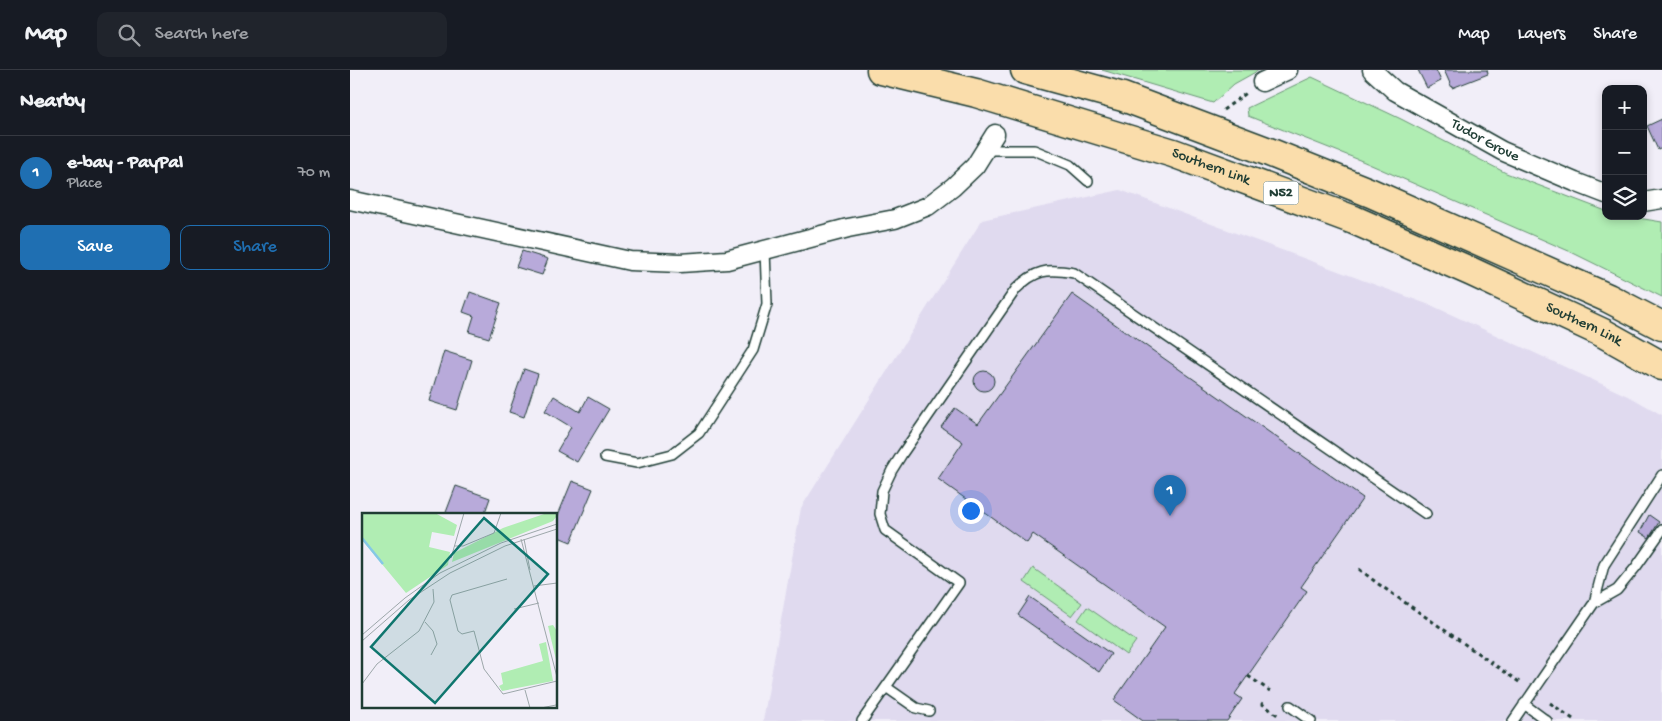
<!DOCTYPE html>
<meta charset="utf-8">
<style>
body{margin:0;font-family:"Gochi Hand",sans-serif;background:#20242c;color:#f1f3f6}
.controls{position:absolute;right:15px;top:15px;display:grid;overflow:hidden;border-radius:10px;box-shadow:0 2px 8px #0003}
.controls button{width:45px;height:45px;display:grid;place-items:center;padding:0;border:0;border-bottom:1px solid #363941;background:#171b24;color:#f1f3f6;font:25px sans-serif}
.you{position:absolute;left:620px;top:440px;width:18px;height:18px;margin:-12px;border:4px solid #fff;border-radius:50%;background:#1a73e8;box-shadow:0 0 0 8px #1a73e833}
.badge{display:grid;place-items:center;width:32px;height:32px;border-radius:50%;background:#1f6fb2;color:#fff;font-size:16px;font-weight:700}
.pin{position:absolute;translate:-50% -41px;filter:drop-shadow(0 1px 2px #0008)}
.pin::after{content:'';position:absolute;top:26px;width:18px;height:15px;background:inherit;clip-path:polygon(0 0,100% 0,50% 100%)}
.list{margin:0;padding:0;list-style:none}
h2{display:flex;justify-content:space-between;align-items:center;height:65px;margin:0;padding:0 20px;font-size:21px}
h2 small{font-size:16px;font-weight:400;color:#9ea1a6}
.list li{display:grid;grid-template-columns:32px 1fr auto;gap:15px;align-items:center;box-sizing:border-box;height:75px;padding:0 20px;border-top:1px solid #363941}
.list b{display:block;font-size:19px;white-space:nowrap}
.list p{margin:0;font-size:16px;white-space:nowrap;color:#9ea1a6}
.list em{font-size:16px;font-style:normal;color:#9ea1a6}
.actions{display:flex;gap:10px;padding:15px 20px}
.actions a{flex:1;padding:11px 0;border:1px solid #1f6fb2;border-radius:10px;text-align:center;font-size:18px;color:#1f6fb2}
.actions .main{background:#1f6fb2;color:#fff}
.icon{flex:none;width:28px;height:28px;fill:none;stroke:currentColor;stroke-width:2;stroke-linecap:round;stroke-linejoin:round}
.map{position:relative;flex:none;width:1312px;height:651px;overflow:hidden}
header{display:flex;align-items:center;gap:30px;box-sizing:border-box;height:70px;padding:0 25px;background:#171b24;border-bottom:1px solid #363941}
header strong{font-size:24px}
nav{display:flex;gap:28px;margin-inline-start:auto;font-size:18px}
.search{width:350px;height:45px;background:#20242c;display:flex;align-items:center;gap:12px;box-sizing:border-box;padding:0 18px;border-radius:10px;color:#9ea1a6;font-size:19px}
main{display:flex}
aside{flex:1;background:#171b24}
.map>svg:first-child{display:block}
.built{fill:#e0daef}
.green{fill:#b0edb3;stroke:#689574}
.building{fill:#b8aada;stroke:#1f3d34}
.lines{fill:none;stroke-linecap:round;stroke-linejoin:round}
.lane-casing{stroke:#1f3d34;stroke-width:12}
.street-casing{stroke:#1f3d34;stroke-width:21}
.primary-casing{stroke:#1f3d34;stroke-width:31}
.path{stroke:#1f3d34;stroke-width:3;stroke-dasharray:4 4;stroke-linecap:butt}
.lane{stroke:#fff;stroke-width:9}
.street{stroke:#fff;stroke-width:18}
.primary{stroke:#faddab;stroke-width:28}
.labels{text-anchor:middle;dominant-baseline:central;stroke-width:4.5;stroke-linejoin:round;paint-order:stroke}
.shield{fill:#fff;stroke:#627771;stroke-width:1}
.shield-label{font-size:14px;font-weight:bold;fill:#1f3d34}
.street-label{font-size:15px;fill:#1f3d34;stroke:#fff}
.inset-river{fill:none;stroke:#85c8e6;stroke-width:2.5}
.inset-road{fill:none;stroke:#9da7aa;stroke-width:1}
.view{fill:#0f766e;fill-opacity:0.15;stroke:#0f766e;stroke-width:2.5}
.inset-edge{fill:none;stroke:#1f3d34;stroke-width:2.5}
</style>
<header>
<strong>Map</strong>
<div class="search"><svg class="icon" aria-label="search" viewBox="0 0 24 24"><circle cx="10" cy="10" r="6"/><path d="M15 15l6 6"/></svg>Search here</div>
<nav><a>Map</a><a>Layers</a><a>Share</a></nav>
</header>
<main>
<aside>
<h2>Nearby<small></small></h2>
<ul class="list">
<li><span class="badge">1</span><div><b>e-bay - PayPal</b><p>Place</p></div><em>70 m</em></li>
</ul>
<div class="actions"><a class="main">Save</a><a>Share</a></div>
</aside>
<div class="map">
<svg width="1312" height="651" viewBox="0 0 1312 651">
<rect width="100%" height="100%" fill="#f1eef8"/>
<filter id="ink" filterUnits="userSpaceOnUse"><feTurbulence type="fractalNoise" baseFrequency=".02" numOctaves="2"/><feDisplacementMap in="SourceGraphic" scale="10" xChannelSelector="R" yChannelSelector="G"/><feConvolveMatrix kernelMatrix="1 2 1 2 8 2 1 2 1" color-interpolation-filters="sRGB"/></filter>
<g filter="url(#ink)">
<path class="built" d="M 770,120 L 1085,237 L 1284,329 L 1312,345 L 1312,651 L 413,651 L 451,438 L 632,150 Z"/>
<path class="green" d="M 752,0 L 909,0 L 884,14 L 863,33 Z
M 962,7 L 1051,49 L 1156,103 L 1256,141 L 1256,146 L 1276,146 L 1312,152 L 1312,227 L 1221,182 L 1012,91 L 898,46 L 897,38 Z
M 683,498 L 732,533 L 722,546 L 674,512 Z
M 737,537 L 786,571 L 776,585 L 728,550 Z"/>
<path class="building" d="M 1068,0 L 1086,0 L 1091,11 L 1077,18 Z
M 1094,0 L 1137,0 L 1138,4 L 1102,18 Z
M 1312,49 L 1312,78 L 1308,80 L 1297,56 Z
M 172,181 L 198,189 L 192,205 L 166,197 Z
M 120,222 L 151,233 L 139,268 L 119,262 L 124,246 L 113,242 Z
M 722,224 L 1013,428 L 951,517 L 957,521 L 885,624 L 892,629 L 877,651 L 793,651 L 764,630 L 815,557 L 683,464 L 677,473 L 588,409 L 613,372 L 591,357 L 605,338 L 628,354 Z
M 94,281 L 122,290 L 107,340 L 79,331 Z
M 174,299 L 188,304 L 174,347 L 159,342 Z
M624 311a10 10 0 1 1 20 0a10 10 0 1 1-20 0Z
M 204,326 L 230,342 L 238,327 L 259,339 L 227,392 L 207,381 L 221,357 L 195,341 Z
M 222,411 L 243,419 L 221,472 L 206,466 L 206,450 Z
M 106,416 L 140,428 L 134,445 L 95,445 Z
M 1299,445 L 1309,452 L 1299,468 L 1290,462 Z
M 680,527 L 761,584 L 749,602 L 668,545 Z"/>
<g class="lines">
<defs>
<path id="lane" d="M 635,80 L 684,80 L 720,95 L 738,111
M 255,387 L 287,393 L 322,384 L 349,363 L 403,280 L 417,234 L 415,180
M 1244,533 L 1267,520 L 1286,497 L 1312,460
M 536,617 L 566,638 L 579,641
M 1174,634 L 1197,651
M 940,636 L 961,651
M 512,651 L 609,513 L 535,460 L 530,444 L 532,421 L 542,400 L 552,384 L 666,219 C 685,200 697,198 724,203 L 1076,444
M 1163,651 L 1244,533 L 1254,495 L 1312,405"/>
<g id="street">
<path id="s1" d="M 1022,0 L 1045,21 L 1152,81 L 1225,112 L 1256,124"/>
<path d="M 912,12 L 938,0"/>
<path d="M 0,130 L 280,191 L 330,193 L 377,190 L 498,158 L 545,149 L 578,136 L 603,117 L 625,96 L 645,64"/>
<path d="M 1293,132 L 1312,129"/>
</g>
<g id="primary">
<path id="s2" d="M 531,0 L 626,23 L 823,83 L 1004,150 L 1122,202 L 1253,263 L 1312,296"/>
<path d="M 675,0 L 773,27 L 919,82 L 1021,123 L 1258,228 L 1312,256"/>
</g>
</defs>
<use href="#lane" class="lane-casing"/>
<use href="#street" class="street-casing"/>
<use href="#primary" class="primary-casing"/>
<path class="path" d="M 873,40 L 898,22
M 1009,499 L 1027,513 L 1172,614
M 898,606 L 920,621
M 911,633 L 929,646
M 1200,633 L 1226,651"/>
<use href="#lane" class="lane"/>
<use href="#street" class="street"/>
<use href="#primary" class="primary"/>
</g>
</g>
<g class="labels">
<rect class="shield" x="913.5" y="111.5" width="35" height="23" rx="4"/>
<g class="shield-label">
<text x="931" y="123">N52</text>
</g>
<g class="street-label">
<text stroke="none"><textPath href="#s1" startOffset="134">Tudor Grove</textPath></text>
<text stroke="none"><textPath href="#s2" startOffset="344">Southern Link</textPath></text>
<text stroke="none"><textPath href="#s2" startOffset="749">Southern Link</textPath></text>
</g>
</g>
<g transform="translate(12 443)">
<rect width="195" height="195" fill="#f1eef8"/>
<path d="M 0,0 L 73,0 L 95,12 L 92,23 L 70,19 L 67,34 L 88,39 L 86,52 L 44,80 L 0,27 ZM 185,0 L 195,0 L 195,3 L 191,8 L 90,49 L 92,40 L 141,15 ZM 191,112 L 195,118 L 195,151 L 186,113 ZM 184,129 L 191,168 L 140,178 L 137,173 L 141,171 L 139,160 L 181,148 L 177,131 Z" fill="#b0edb3"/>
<path class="inset-river" d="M 0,25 L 21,51"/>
<path class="inset-road" d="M 159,26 L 195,164M 162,26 L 168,57M 92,33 L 101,33 L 132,20 L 139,0M 89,45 L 102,0M 145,66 L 90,82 L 88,87 L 96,118 L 100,121 L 112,118 L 122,156 L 141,181 L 195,168M 172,73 L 195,70M 152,96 L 177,90M 63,109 L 71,118 L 75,131 L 69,142M 0,122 L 43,85 L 78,60 L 139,30 L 195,11M 0,128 L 47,87 L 88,60 L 143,33 L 195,16M 0,171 L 15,151 L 57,118 L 72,89 L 71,76M 163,177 L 168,195M 179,195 L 194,192"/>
<path class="view" d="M 122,5 L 186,61 L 73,190 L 9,134 Z"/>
<rect width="195" height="195" class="inset-edge"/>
</g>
</svg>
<div class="controls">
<button>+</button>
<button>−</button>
<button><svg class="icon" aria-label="layers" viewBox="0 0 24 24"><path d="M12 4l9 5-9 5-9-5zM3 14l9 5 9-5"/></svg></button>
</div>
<div class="you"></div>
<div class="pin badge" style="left:820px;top:446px">1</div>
</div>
</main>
